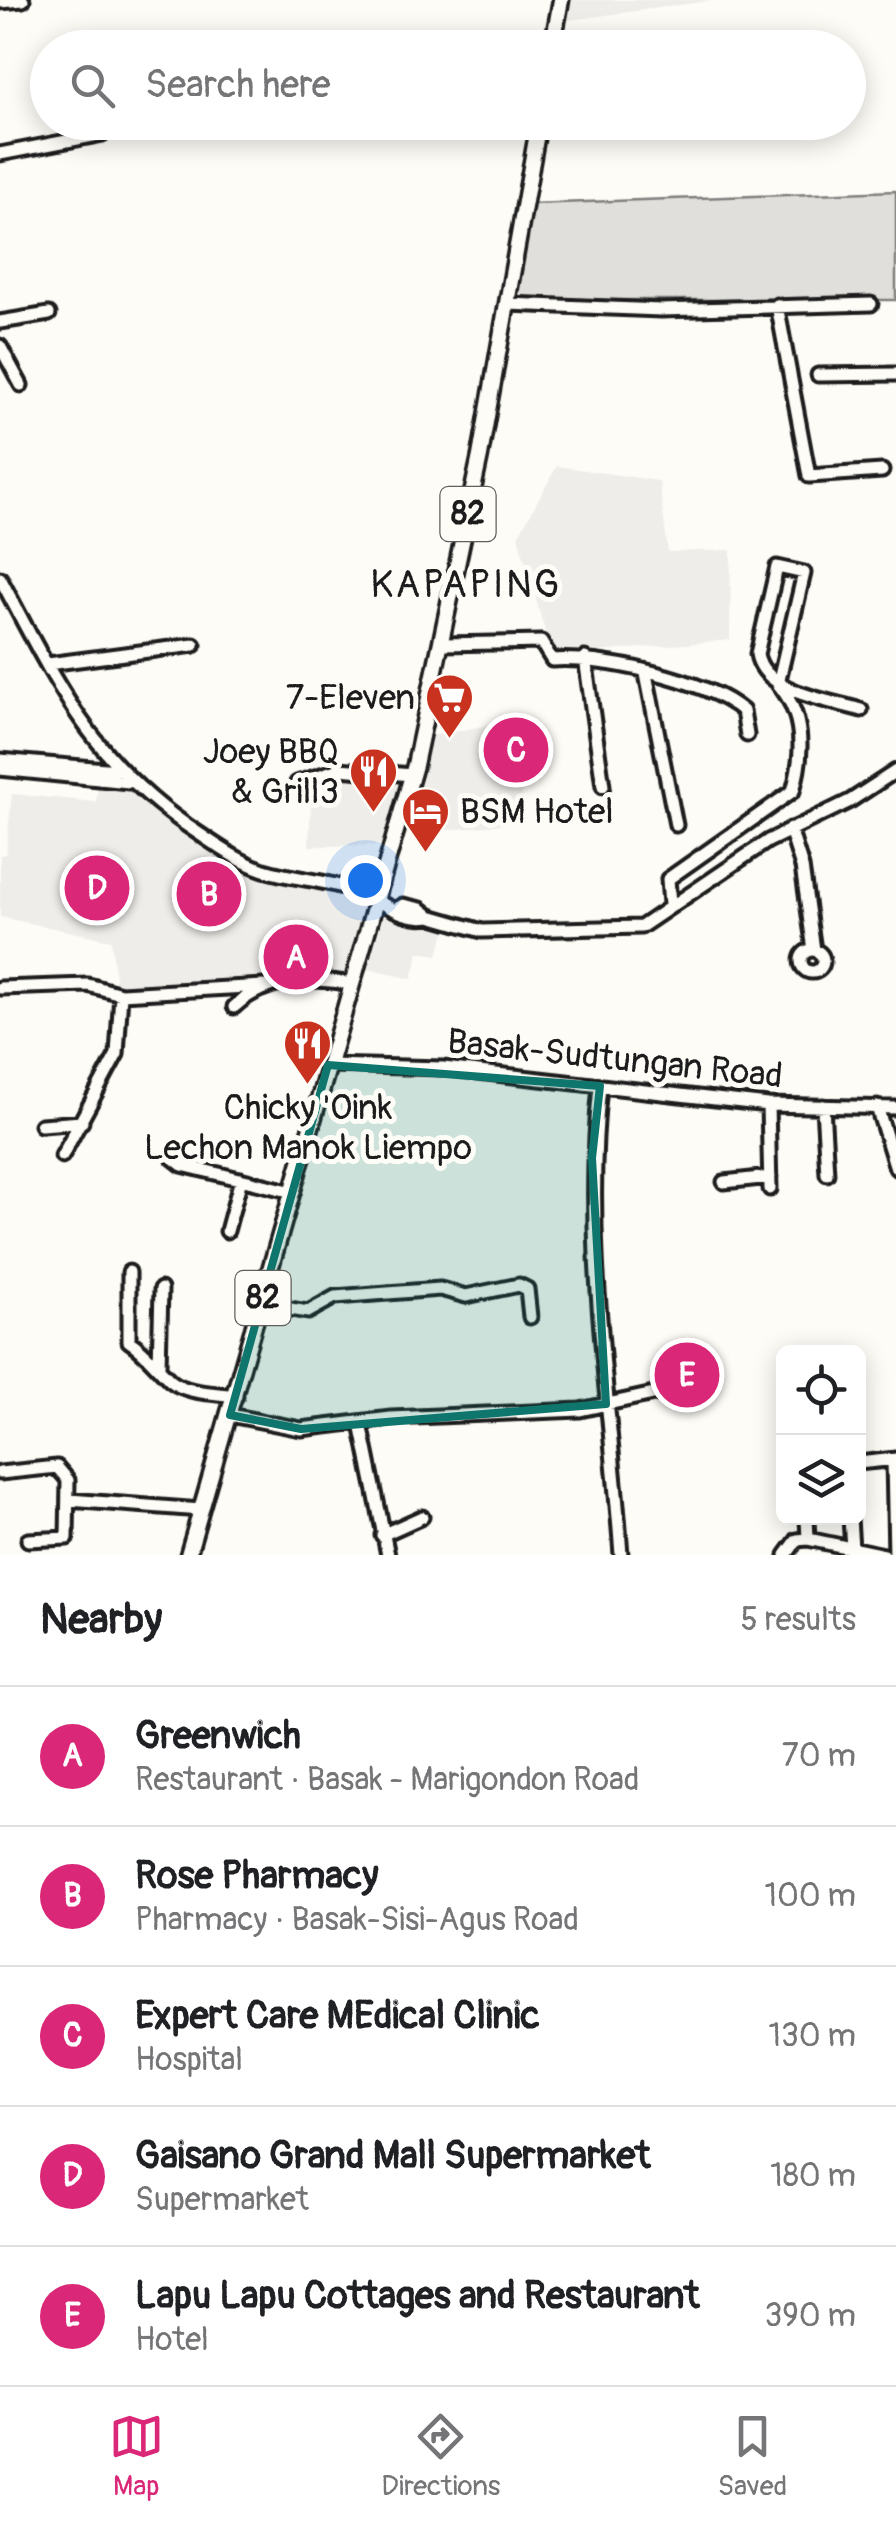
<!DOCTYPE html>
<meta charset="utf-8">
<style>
body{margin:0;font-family:Pangolin,sans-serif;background:#f2f2f2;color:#202124}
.controls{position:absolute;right:30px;bottom:30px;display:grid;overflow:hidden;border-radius:15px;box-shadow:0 5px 25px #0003}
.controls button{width:90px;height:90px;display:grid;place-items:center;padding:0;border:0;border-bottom:2px solid #e0e0e0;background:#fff;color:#202124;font:50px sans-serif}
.you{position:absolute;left:365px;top:880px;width:35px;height:35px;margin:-25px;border:8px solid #fff;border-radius:50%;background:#1a73e8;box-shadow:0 0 0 15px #1a73e833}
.badge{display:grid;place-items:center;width:65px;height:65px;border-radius:50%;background:#db2777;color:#fff;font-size:32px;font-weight:700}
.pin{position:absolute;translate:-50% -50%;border:5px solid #fff;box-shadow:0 2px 10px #0006}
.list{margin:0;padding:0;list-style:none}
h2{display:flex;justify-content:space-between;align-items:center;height:130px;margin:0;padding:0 40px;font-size:42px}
h2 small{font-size:32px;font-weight:400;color:#757577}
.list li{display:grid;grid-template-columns:65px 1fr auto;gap:30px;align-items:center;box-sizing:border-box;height:140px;padding:0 40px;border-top:2px solid #e0e0e0}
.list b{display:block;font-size:38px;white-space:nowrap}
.list p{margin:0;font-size:32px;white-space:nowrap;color:#757577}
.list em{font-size:32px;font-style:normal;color:#757577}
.icon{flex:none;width:55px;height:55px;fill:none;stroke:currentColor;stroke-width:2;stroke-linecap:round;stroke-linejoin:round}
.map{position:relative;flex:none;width:896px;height:1555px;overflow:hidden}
.search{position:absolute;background:#fff;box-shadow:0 5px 25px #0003;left:30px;right:30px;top:30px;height:110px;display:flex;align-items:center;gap:25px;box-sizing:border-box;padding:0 35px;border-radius:55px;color:#757577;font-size:38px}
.sheet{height:830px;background:#fff}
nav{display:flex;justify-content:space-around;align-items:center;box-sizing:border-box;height:140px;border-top:2px solid #e0e0e0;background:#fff;font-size:28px;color:#757577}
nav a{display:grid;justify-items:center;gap:5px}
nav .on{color:#db2777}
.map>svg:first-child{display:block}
.built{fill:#eeede9}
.green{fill:#e0dfdb;stroke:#7e7e7c;stroke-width:2.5}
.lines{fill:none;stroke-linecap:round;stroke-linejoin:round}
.minor-casing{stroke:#1c1c1c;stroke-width:19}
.major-casing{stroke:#1c1c1c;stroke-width:21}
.minor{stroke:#fdfcf7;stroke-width:11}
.major{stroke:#fdfcf7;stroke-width:14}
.marked{fill:#0f766e;fill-opacity:0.2;stroke:#0f766e;stroke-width:8;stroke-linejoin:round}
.labels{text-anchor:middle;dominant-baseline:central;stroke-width:10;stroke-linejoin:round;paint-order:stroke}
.shield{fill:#fdfcf7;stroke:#605f5e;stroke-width:2.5}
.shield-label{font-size:32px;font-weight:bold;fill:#1c1c1c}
.poi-label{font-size:35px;fill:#1c1c1c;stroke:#fdfcf7;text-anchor:end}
.street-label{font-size:35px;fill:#1c1c1c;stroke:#fdfcf7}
.neighbourhood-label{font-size:38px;letter-spacing:2.5px;fill:#1c1c1c;stroke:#fdfcf7}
</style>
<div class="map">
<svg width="896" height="1555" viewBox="0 0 896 1555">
<rect width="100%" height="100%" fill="#fdfcf7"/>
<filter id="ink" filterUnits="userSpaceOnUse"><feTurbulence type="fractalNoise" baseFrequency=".01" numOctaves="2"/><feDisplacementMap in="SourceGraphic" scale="20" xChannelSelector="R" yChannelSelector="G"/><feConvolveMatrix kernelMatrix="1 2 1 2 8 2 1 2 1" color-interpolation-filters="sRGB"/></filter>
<g filter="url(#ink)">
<path class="built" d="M 568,0 L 715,0 L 564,21 Z
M 557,466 L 659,481 L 668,552 L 731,550 L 730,640 L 552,656 L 518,536 Z
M 521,719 L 522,812 L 506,817 L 503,824 L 402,835 L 430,736 Z
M 101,764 L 244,867 L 284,881 L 350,894 L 365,906 L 345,976 L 116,988 L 111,940 L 0,917 L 0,855 L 6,854 L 12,794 L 96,802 Z
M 337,773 L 402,783 L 386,845 L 309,846 L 312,782 Z
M 384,915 L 446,929 L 438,955 L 419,952 L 412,979 L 368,969 Z"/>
<path class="green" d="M 896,191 L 896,300 L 516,300 L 530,204 Z"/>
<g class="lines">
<defs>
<path id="minor" d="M 0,2 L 23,0
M 598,122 L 602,122
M 0,154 L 103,134
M 508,304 L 661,310 L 871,304
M 777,305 L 809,476 L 882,471
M 0,322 L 49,314
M 0,346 L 21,385
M 818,375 L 896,374
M 0,578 C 57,685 93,764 198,833 C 219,847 240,862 264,870 C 293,879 325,880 353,890 C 380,899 402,921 430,916
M 443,644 L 541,642 L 552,660 C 600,656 706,679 743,711 L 747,735
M 585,658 L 603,786
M 48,664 L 194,645
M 646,674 L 676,825
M 0,760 L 117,770
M 0,769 L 129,782
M 297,783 L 339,769 L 412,775
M 790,829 L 802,867 L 814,950
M 670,904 L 668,879 L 793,791 C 804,753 804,714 778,684 L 804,573 L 777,567 L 757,654 C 764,693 829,700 861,710
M 396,909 L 403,905 L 421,909 L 430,916 L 482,931 L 641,927 L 768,841 L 850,801 L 896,771
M801 961a11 11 0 1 1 22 0a11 11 0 1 1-22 0Z
M 0,988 L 88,985 L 121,994 L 264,986
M 234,1007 C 265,978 306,977 346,983
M 328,1065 L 443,1068 L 768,1105 L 896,1108
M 600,1086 C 583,1242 610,1399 621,1555
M 768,1105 L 770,1189
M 823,1106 L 827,1174
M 877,1107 L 896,1168
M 41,1125 L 82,1122
M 62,1156 L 117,1054 L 121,994
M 173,1158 L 182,1165 L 293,1192
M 724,1182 L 770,1177
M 227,1231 L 241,1179
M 129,1272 L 129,1341 C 147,1353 156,1367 171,1381 C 187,1394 216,1393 236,1396
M 262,1304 L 308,1312 L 335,1297 L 440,1289 L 466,1296 L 519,1285 L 527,1289 L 530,1317
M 159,1366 L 161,1289
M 230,1415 L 301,1429 L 391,1418 L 580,1410 L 672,1390
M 361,1424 L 388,1555
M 893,1460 L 895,1555
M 858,1463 L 896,1459
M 783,1467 L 784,1466
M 0,1473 L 57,1467 L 68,1480 L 67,1538 L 28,1540
M 69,1500 L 201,1510
M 807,1518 L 808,1539
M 850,1518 L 852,1548
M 382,1535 L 422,1517
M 786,1555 L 797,1540 L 808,1539 L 884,1555"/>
<path id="major" d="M 552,48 L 561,0
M 188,1555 L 415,765 L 480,456 L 539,122"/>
</defs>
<use href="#minor" class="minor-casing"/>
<use href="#major" class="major-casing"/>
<use href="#minor" class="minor"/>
<use href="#major" class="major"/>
</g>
</g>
<path class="marked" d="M 328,1065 L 600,1086 L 592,1158 L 606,1404 L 301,1429 L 230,1415 Z"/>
<defs>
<symbol id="supermarket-pin" viewBox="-11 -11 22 30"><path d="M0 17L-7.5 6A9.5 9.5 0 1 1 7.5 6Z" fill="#c8321e" stroke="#fdfcf7"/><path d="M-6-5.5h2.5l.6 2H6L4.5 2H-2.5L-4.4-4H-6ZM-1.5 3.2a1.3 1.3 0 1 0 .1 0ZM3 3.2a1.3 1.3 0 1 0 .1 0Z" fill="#fff"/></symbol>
<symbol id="restaurant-pin" viewBox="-11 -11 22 30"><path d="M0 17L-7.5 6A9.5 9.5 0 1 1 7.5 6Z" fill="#c8321e" stroke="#fdfcf7"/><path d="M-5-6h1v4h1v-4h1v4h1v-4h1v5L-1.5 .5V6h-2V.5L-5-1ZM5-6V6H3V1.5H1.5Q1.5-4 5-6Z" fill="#fff"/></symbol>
<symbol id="hotel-pin" viewBox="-11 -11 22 30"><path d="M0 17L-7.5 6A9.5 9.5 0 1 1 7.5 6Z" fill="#c8321e" stroke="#fdfcf7"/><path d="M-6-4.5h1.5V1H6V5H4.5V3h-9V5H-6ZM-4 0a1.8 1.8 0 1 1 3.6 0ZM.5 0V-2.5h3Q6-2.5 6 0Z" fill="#fff"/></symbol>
</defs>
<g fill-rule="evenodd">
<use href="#supermarket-pin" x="422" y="670" width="55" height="75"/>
<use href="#restaurant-pin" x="346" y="744" width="55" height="75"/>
<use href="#hotel-pin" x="398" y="784" width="55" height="75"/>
<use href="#restaurant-pin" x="280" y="1016" width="55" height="75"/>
</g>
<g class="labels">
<g class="shield">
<rect x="440.5" y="487" width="55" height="54" rx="8"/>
<rect x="235.5" y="1271" width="55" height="54" rx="8"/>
</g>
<g class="shield-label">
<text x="468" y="514">82</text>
<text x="263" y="1298">82</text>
</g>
<g class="poi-label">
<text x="415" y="698">7-Eleven</text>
<text x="339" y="752">Joey BBQ<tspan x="339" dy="40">&amp; Grill3</tspan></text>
<text x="460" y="812" text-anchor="start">BSM Hotel</text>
<text x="308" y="1108" text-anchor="middle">Chicky 'Oink<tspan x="308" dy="40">Lechon Manok Liempo</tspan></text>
</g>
<g class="street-label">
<text transform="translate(615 1059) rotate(6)">Basak-Sudtungan Road</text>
</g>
<g class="neighbourhood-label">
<text x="466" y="585">KAPAPING</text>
</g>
</g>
</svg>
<div class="controls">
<button><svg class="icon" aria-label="locate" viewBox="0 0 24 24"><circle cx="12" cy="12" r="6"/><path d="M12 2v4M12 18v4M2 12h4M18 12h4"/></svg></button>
<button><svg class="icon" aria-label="layers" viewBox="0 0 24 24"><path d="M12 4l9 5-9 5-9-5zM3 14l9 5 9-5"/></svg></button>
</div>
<div class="you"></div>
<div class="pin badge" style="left:296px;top:957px">A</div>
<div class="pin badge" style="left:209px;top:894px">B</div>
<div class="pin badge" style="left:516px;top:750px">C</div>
<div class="pin badge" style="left:97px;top:888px">D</div>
<div class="pin badge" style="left:687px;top:1375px">E</div>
<div class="search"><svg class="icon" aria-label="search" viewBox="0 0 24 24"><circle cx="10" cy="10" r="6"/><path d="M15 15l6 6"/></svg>Search here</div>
</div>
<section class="sheet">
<h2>Nearby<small>5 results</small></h2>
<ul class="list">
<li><span class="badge">A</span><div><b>Greenwich</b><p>Restaurant · Basak - Marigondon Road</p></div><em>70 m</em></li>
<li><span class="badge">B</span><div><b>Rose Pharmacy</b><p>Pharmacy · Basak-Sisi-Agus Road</p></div><em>100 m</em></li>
<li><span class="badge">C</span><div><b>Expert Care MEdical Clinic</b><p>Hospital</p></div><em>130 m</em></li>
<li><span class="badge">D</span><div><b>Gaisano Grand Mall Supermarket</b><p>Supermarket</p></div><em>180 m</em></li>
<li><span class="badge">E</span><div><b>Lapu Lapu Cottages and Restaurant</b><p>Hotel</p></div><em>390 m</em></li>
</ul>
</section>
<nav>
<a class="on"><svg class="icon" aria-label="map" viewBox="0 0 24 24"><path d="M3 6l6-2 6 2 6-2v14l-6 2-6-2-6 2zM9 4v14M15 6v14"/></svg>Map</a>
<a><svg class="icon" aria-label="directions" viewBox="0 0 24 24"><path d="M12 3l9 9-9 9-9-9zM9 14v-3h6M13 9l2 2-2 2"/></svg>Directions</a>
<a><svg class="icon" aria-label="saved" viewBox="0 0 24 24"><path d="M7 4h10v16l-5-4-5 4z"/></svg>Saved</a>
</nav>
